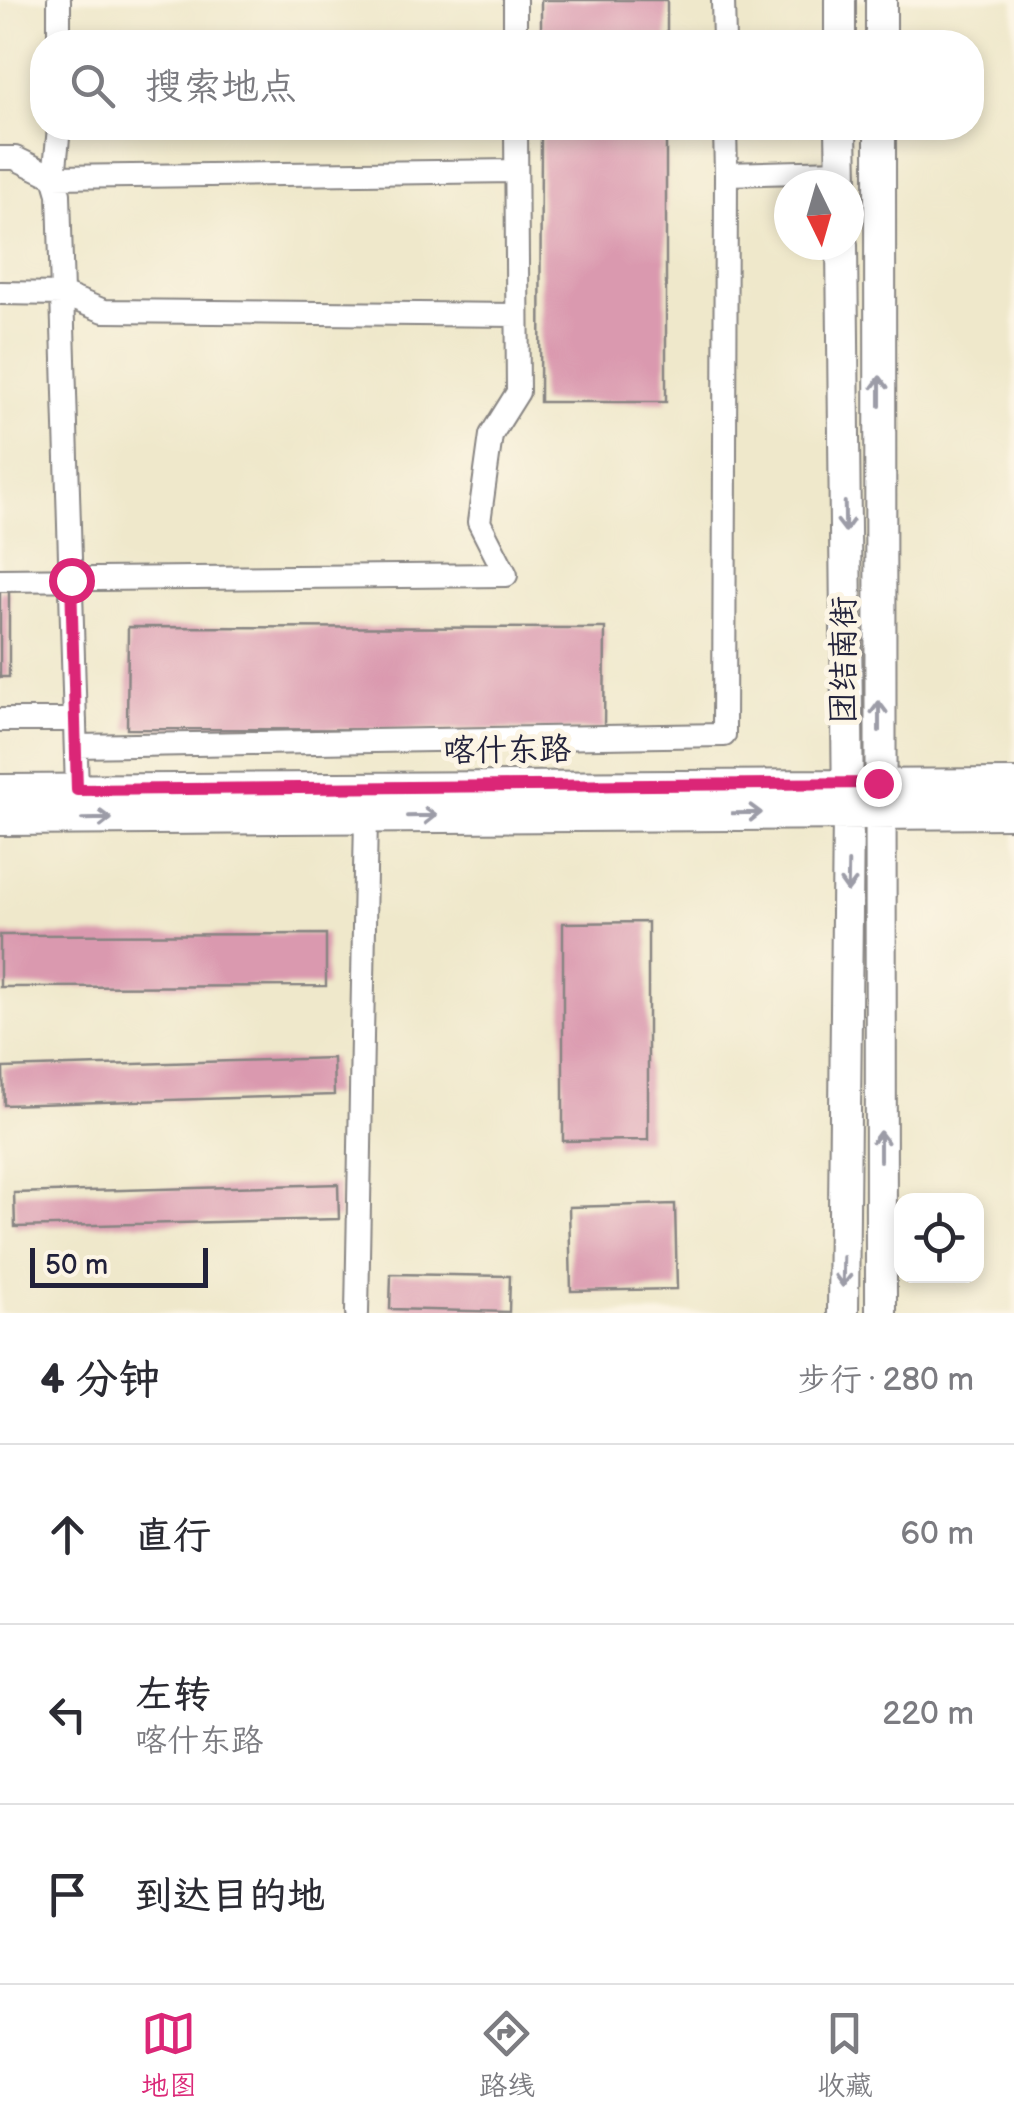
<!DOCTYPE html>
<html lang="zh">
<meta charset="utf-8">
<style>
body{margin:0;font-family:"Balsamiq Sans","LXGW WenKai TC",sans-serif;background:#f2f2f3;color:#2b2b33}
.controls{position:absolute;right:30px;bottom:30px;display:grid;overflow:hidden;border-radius:20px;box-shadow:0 5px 15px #0003}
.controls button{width:90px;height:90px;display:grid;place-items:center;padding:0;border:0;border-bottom:2px solid #e1e1e2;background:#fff;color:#2b2b33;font:50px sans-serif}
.compass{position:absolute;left:774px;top:170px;width:90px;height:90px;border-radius:50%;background:#fff;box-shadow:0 5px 15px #0003;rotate:175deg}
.scale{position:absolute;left:30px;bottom:25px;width:178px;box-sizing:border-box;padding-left:10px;border:5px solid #22223b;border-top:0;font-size:28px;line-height:35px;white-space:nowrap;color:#22223b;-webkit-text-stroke:8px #fcf5e5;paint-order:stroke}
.stop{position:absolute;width:30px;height:30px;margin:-22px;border:8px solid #db2777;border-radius:50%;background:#fff}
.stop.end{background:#db2777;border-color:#fff;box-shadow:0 2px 10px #0008}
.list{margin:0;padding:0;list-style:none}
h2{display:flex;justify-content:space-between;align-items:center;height:130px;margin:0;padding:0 40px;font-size:42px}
h2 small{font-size:32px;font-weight:400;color:#7c7c81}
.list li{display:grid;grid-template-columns:65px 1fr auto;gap:30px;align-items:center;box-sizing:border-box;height:180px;padding:0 40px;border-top:2px solid #e1e1e2}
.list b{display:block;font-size:38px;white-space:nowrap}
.list p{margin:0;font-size:32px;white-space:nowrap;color:#7c7c81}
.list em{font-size:32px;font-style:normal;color:#7c7c81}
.icon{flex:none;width:55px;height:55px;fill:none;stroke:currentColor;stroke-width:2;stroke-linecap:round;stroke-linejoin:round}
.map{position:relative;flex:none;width:1014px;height:1313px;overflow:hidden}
.search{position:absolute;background:#fff;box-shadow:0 5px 15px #0003;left:30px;right:30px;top:30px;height:110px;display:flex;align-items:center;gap:25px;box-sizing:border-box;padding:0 35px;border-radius:40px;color:#7c7c81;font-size:38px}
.sheet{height:670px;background:#fff}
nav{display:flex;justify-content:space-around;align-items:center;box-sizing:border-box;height:140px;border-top:2px solid #e1e1e2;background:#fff;font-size:28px;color:#7c7c81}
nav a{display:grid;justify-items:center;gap:5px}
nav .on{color:#db2777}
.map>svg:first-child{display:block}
.building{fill:#da99af}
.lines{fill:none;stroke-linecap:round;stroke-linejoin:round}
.minor-casing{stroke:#888583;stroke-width:26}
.secondary-casing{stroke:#888583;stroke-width:34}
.minor{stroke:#fff;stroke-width:22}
.secondary{stroke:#fff;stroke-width:30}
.oneway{stroke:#9c9ca7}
.route{stroke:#db2777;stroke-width:12}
.labels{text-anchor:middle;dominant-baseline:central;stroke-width:10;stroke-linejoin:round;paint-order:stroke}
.street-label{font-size:32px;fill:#22223b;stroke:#fcf5e5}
</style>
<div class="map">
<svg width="1014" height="1313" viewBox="0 0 1014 1313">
<rect width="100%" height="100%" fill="#fcf5e5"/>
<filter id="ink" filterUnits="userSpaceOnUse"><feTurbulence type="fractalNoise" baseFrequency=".01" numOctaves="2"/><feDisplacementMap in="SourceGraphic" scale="20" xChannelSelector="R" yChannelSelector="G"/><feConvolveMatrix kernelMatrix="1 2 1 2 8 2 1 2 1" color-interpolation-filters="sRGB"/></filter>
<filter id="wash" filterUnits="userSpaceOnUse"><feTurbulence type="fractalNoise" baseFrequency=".0048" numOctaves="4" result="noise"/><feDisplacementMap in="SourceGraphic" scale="40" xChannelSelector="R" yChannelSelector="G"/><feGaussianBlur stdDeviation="2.25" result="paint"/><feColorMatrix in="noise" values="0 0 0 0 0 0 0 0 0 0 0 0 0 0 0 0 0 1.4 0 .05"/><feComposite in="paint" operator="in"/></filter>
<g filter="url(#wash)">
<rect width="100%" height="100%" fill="#efe8cb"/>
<g id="blocks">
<path class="building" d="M 541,0 L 667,0 L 667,42 L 541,42 Z
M 541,128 L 666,128 L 666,402 L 540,402 Z
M 0,591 L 9,591 L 9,677 L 0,677 Z
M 128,627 L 605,628 L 604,730 L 127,729 Z
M 648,922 L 648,1140 L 563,1141 L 563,923 Z
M 326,934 L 326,986 L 0,987 L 0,935 Z
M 333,1058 L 334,1095 L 4,1105 L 3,1068 Z
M 338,1184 L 339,1219 L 15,1227 L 14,1193 Z
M 675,1204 L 677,1289 L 571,1291 L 569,1207 Z
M 391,1274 L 510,1276 L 509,1312 L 390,1309 Z"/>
</g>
</g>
<g filter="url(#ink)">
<use href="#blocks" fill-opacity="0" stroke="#888583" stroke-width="2.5"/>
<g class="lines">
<defs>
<path id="minor" d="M 515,0 L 515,42
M 723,0 L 724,42
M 59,42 L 59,0
M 59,128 L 54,177 L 59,194 L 77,790
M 725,128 L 726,174 L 842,171
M 0,158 L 15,158 L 54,177 L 516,171
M 0,293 L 62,294 L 104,311 L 517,315
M 0,580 L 506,575 L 479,522 L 491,435 L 518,392 L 516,128
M 0,720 L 75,720
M 76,746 L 724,735 L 726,174
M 357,1313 L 366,816"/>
<path id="secondary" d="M 840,0 L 840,42
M 881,42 L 881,0
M 841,128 L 842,185
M 880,128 L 881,1313
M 842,245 L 848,812 L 843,1313
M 0,790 L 1014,784
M 0,820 L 1014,813"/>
</defs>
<use href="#minor" class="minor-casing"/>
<use href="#secondary" class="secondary-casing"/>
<use href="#minor" class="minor"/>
<use href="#secondary" class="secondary"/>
</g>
<defs><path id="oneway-shaft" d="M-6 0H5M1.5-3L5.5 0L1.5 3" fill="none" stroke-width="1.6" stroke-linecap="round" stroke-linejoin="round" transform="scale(2.5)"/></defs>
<g class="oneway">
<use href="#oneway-shaft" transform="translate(880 391) rotate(-90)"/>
<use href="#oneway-shaft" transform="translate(845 517) rotate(89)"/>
<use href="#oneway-shaft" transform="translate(879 716) rotate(-90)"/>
<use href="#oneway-shaft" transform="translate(747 813) rotate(-1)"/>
<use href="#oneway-shaft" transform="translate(422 816) rotate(-1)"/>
<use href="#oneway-shaft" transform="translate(97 819) rotate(-1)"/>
<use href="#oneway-shaft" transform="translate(848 877) rotate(91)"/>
<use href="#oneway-shaft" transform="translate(880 1146) rotate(-90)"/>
<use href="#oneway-shaft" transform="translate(843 1272) rotate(91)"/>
</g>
</g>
<g class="lines" filter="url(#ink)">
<path class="route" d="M 71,580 L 77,790 L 878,783"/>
</g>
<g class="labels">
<g class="street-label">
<text transform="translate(844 660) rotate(-90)">团结南街</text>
<text transform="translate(507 751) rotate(-1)">喀什东路</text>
</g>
</g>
</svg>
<div class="controls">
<button><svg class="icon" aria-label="locate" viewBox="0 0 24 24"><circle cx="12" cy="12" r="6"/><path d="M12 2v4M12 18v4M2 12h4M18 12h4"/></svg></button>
</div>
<svg class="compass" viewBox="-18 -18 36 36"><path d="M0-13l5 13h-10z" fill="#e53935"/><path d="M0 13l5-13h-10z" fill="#7c7c81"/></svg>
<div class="scale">50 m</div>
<div class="stop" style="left:71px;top:580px"></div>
<div class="stop end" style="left:878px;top:783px"></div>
<div class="search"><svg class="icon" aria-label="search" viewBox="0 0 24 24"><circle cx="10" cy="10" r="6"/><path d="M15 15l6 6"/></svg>搜索地点</div>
</div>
<section class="sheet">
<h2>4 分钟<small>步行 · 280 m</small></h2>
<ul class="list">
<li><svg class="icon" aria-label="ahead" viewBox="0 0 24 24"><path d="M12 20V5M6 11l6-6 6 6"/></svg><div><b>直行</b></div><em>60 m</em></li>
<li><svg class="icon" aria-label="left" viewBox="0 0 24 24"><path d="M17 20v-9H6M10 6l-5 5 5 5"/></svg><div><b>左转</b><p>喀什东路</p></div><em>220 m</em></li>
<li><svg class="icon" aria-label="arrive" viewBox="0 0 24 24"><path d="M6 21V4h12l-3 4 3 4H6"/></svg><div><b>到达目的地</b></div></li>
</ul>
</section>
<nav>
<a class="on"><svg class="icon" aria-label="map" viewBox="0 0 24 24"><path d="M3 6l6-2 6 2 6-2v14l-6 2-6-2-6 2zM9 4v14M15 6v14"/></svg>地图</a>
<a><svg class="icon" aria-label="directions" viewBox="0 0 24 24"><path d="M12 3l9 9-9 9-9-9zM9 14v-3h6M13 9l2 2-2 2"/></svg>路线</a>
<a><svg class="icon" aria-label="saved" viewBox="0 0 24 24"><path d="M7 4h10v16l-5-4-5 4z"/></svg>收藏</a>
</nav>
